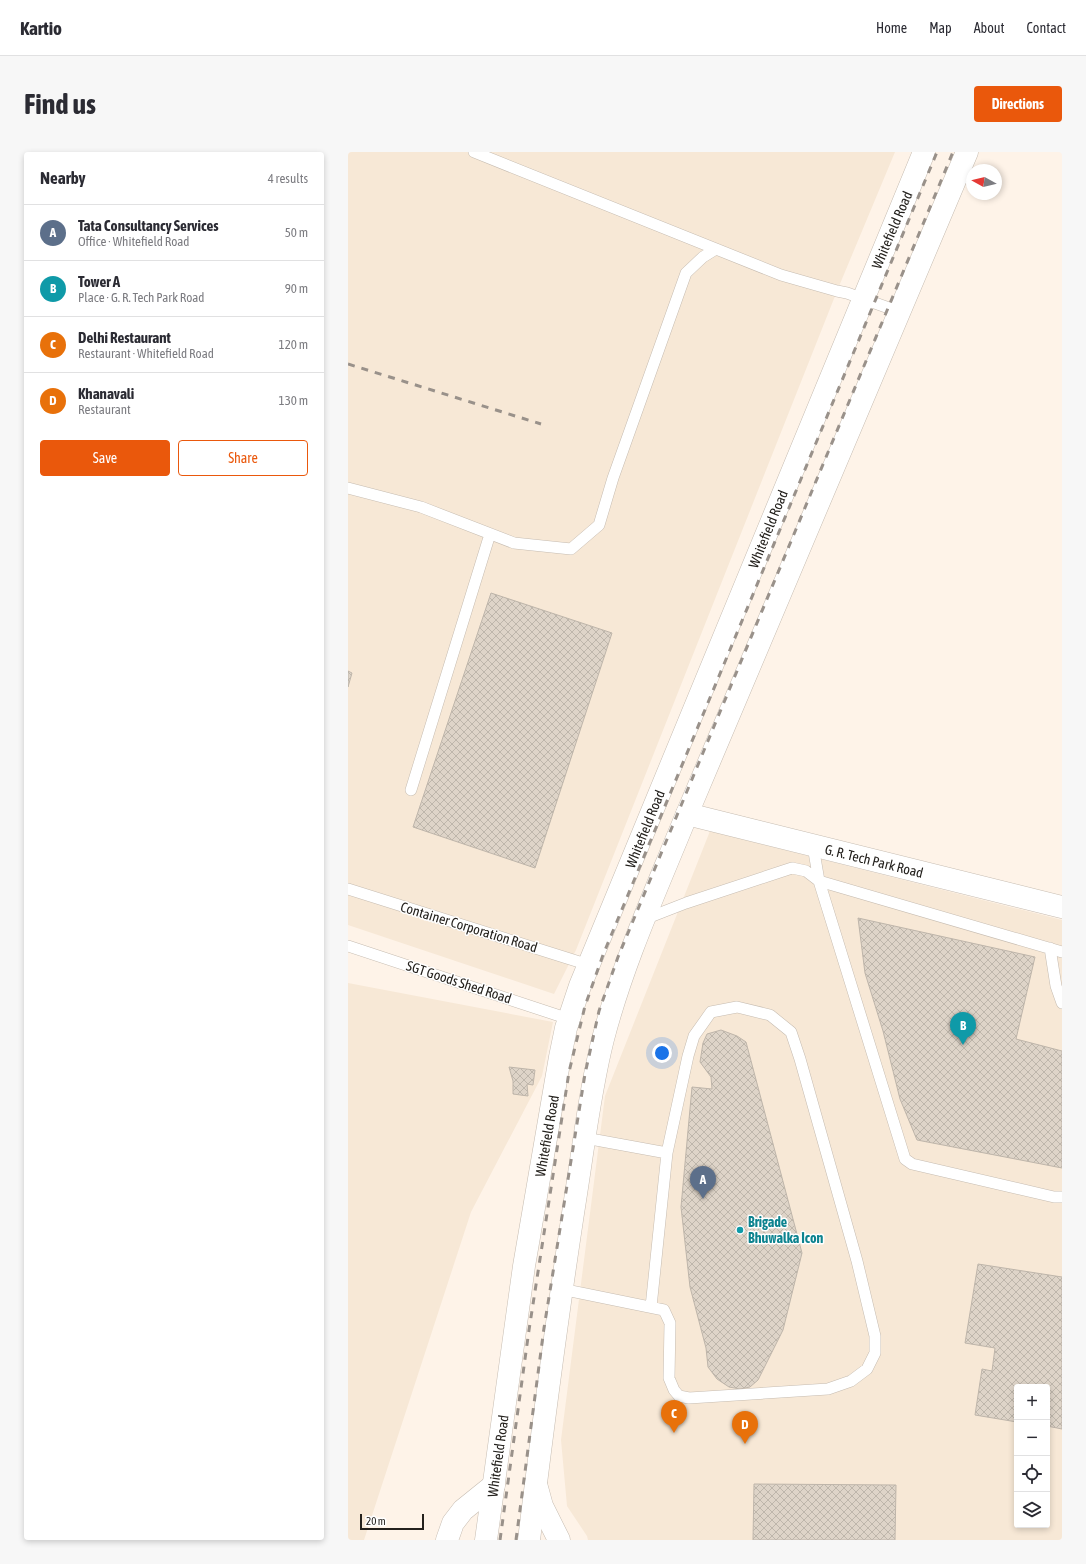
<!DOCTYPE html>
<meta charset="utf-8">
<style>
body{margin:0;font-family:"Asap Condensed",sans-serif;background:#f7f7f7;color:#2b2b33}
.controls{position:absolute;right:12px;bottom:12px;display:grid;overflow:hidden;border-radius:4px;box-shadow:0 2px 6px #0003}
.controls button{width:36px;height:36px;display:grid;place-items:center;padding:0;border:0;border-bottom:1px solid #e1e1e2;background:#fff;color:#2b2b33;font:20px sans-serif}
.compass{position:absolute;left:618px;top:12px;width:36px;height:36px;border-radius:50%;background:#fff;box-shadow:0 2px 6px #0003;rotate:278deg}
.scale{position:absolute;left:12px;bottom:10px;width:64px;box-sizing:border-box;padding-left:4px;border:2px solid #24211d;border-top:0;font-size:11px;line-height:14px;white-space:nowrap;color:#24211d;-webkit-text-stroke:3px #fff;paint-order:stroke}
.you{position:absolute;left:314px;top:901px;width:14px;height:14px;margin:-10px;border:3px solid #fff;border-radius:50%;background:#1a73e8;box-shadow:0 0 0 6px #1a73e833}
.badge{display:grid;place-items:center;width:26px;height:26px;border-radius:50%;background:#ea580c;color:#fff;font-size:13px;font-weight:700}
.pin{position:absolute;translate:-50% -33px;filter:drop-shadow(0 1px 2px #0008)}
.pin::after{content:'';position:absolute;top:21px;width:14px;height:12px;background:inherit;clip-path:polygon(0 0,100% 0,50% 100%)}
.list{margin:0;padding:0;list-style:none}
h2{display:flex;justify-content:space-between;align-items:center;height:52px;margin:0;padding:0 16px;font-size:17px}
h2 small{font-size:13px;font-weight:400;color:#7c7c81}
.list li{display:grid;grid-template-columns:26px 1fr auto;gap:12px;align-items:center;box-sizing:border-box;height:56px;padding:0 16px;border-top:1px solid #e1e1e2}
.list b{display:block;font-size:15px;white-space:nowrap}
.list p{margin:0;font-size:13px;white-space:nowrap;color:#7c7c81}
.list em{font-size:13px;font-style:normal;color:#7c7c81}
.actions{display:flex;gap:8px;padding:12px 16px}
.actions a{flex:1;padding:9px 0;border:1px solid #ea580c;border-radius:4px;text-align:center;font-size:14px;color:#ea580c}
.actions .main{background:#ea580c;color:#fff}
.icon{flex:none;width:22px;height:22px;fill:none;stroke:currentColor;stroke-width:2;stroke-linecap:round;stroke-linejoin:round}
.map{position:relative;flex:none;width:714px;height:1388px;overflow:hidden;border-radius:4px}
header{display:flex;align-items:center;gap:24px;box-sizing:border-box;height:56px;padding:0 20px;background:#fff;border-bottom:1px solid #e1e1e2}
header strong{font-size:19px}
nav{display:flex;gap:22px;margin-inline-start:auto;font-size:14px}
.intro{display:flex;align-items:center;justify-content:space-between;box-sizing:border-box;height:96px;padding:0 24px}
h1{margin:0;font-size:28px}
.button{padding:10px 18px;border-radius:4px;background:#ea580c;color:#fff;font-size:14px;font-weight:700}
main{display:flex;gap:24px;padding:0 24px}
aside{flex:1;background:#fff;border-radius:4px;box-shadow:0 2px 6px #0003}
.map>svg:first-child{display:block}
.built{fill:#f7e8d6;fill-rule:evenodd}
.building{fill:url(#building-cross-hatch);stroke:#beb5aa}
.lines{fill:none;stroke-linecap:round;stroke-linejoin:round}
.lane-casing{stroke:#c6bcb1;stroke-width:12}
.street-casing{stroke:#c6bcb1;stroke-width:23}
.secondary-casing{stroke:#c6bcb1;stroke-width:23}
.primary-casing{stroke:#c6bcb1;stroke-width:23}
.lane{stroke:#fff;stroke-width:11}
.street{stroke:#fff;stroke-width:22}
.secondary{stroke:#fff;stroke-width:22}
.primary{stroke:#fff;stroke-width:22}
.rail{stroke:#99918a;stroke-width:3;stroke-dasharray:7 7;stroke-linecap:butt}
.culture-dot{fill:#0f9aa8;stroke:#fff;stroke-width:1.5}
.labels{text-anchor:middle;dominant-baseline:central;stroke-width:3;stroke-linejoin:round;paint-order:stroke}
.street-label{font-size:14px;fill:#24211d;stroke:#fff}
.culture-label{font-size:14px;font-weight:bold;fill:#0d838f;stroke:#fff;text-anchor:start}
</style>
<header>
<strong>Kartio</strong>
<nav><a>Home</a><a>Map</a><a>About</a><a>Contact</a></nav>
</header>
<div class="intro"><h1>Find us</h1><a class="button">Directions</a></div>
<main>
<aside>
<h2>Nearby<small>4 results</small></h2>
<ul class="list">
<li><span class="badge" style="background:#5c6f8a">A</span><div><b>Tata Consultancy Services</b><p>Office · Whitefield Road</p></div><em>50 m</em></li>
<li><span class="badge" style="background:#0f9aa8">B</span><div><b>Tower A</b><p>Place · G. R. Tech Park Road</p></div><em>90 m</em></li>
<li><span class="badge" style="background:#e8710a">C</span><div><b>Delhi Restaurant</b><p>Restaurant · Whitefield Road</p></div><em>120 m</em></li>
<li><span class="badge" style="background:#e8710a">D</span><div><b>Khanavali</b><p>Restaurant</p></div><em>130 m</em></li>
</ul>
<div class="actions"><a class="main">Save</a><a>Share</a></div>
</aside>
<div class="map">
<svg width="714" height="1388" viewBox="0 0 714 1388">
<defs>
<pattern id="building-cross-hatch" width="8" height="8" patternUnits="userSpaceOnUse"><rect width="8" height="8" fill="#ded4c8"/><path d="M0 0l8 8M0 8l8-8" fill="none" stroke="#beb6ab"/></pattern>
</defs>
<rect width="100%" height="100%" fill="#fef3e8"/>
<path class="built" d="M 0,0 L 547,0 L 489,139 L 228,798 L 206,842 L 0,773 Z
M 362,679 L 714,768 L 714,1388 L 240,1388 L 239,1384 L 219,1354 L 213,1288 L 257,944 ZM 669,1235 L 699,1235 L 699,1373 L 669,1373 Z
M 0,831 L 205,870 L 194,924 L 123,1060 L 16,1388 L 0,1388 Z"/>
<path class="building" d="M 143,441 L 264,481 L 187,716 L 65,675 Z
M 0,519 L 4,521 L 0,535 Z
M 510,766 L 687,805 L 668,887 L 714,899 L 714,1016 L 569,988 L 552,947 L 535,879 L 517,821 Z
M 373,878 L 389,884 L 398,890 L 454,1101 L 435,1178 L 410,1228 L 402,1235 L 392,1237 L 381,1235 L 369,1227 L 360,1215 L 358,1196 L 342,1135 L 333,1055 L 344,935 L 364,937 L 363,925 L 352,910 L 355,891 L 359,882 Z
M 161,915 L 187,918 L 185,933 L 179,932 L 180,944 L 165,942 L 165,929 Z
M 630,1112 L 714,1125 L 714,1277 L 699,1274 L 699,1235 L 669,1235 L 669,1270 L 627,1263 L 634,1217 L 644,1219 L 647,1196 L 617,1191 Z
M 406,1332 L 548,1333 L 547,1388 L 405,1388 Z"/>
<g class="lines">
<defs>
<path id="lane" d="M 126,0 L 433,123 L 489,139 L 499,141 L 552,160
M 0,336 L 73,355 L 166,391 L 223,397 L 251,373 L 265,326 L 338,121 L 355,105 L 368,97
M 63,638 L 142,382
M 465,694 L 471,729 L 557,1007 L 564,1012 L 706,1045 L 714,1045
M 0,737 L 241,813
M 297,767 L 338,751 L 444,716 L 458,719 L 471,729 L 714,800
M 0,794 L 221,867
M 702,796 L 708,834 L 714,851
M 237,986 L 319,1001
M 213,1137 L 316,1158 L 322,1171 L 321,1226 L 326,1238 L 331,1244 L 341,1246 L 480,1237 L 503,1229 L 519,1217 L 527,1201 L 527,1184 L 509,1109 L 452,907 L 443,880 L 422,863 L 389,855 L 363,860 L 346,884 L 340,904 L 319,1001 L 303,1155"/>
<path id="street" d="M 339,662 L 714,755"/>
<path id="secondary" d="M 188,1332 L 194,1354 L 211,1388
M 99,1388 L 105,1371 L 115,1358 L 146,1333"/>
<path id="primary" d="M 138,1388 L 176,1114 L 212,905 L 218,876 L 232,834 L 576,0
M 181,1388 C 195,1273 210,1157 228,1042 C 236,991 242,938 255,887 C 275,810 309,736 339,662 L 619,0"/>
</defs>
<use href="#lane" class="lane-casing"/>
<use href="#street" class="street-casing"/>
<use href="#secondary" class="secondary-casing"/>
<use href="#primary" class="primary-casing"/>
<use href="#lane" class="lane"/>
<use href="#street" class="street"/>
<use href="#secondary" class="secondary"/>
<use href="#primary" class="primary"/>
<path class="rail" d="M 0,212 L 193,272
M 152,1388 L 181,1178 L 221,920 L 237,854 L 255,803 L 589,0
M 168,1388 L 196,1176 L 237,922 L 251,859 L 270,805 L 605,0"/>
</g>
<circle class="culture-dot" cx="392" cy="1078" r="4"/>
<g class="labels">
<g class="street-label">
<text transform="translate(544 78) rotate(-67)">Whitefield Road</text>
<text transform="translate(420 377) rotate(-68)">Whitefield Road</text>
<text transform="translate(297 677) rotate(-68)">Whitefield Road</text>
<text transform="translate(526 709) rotate(14)">G. R. Tech Park Road</text>
<text transform="translate(121 775) rotate(17)">Container Corporation Road</text>
<text transform="translate(111 830) rotate(18)">SGT Goods Shed Road</text>
<text transform="translate(199 984) rotate(-80)">Whitefield Road</text>
<text transform="translate(150 1304) rotate(-82)">Whitefield Road</text>
</g>
<g class="culture-label">
<text x="400" y="1070">Brigade<tspan x="400" dy="16">Bhuwalka Icon</tspan></text>
</g>
</g>
</svg>
<div class="controls">
<button>+</button>
<button>−</button>
<button><svg class="icon" aria-label="locate" viewBox="0 0 24 24"><circle cx="12" cy="12" r="6"/><path d="M12 2v4M12 18v4M2 12h4M18 12h4"/></svg></button>
<button><svg class="icon" aria-label="layers" viewBox="0 0 24 24"><path d="M12 4l9 5-9 5-9-5zM3 14l9 5 9-5"/></svg></button>
</div>
<svg class="compass" viewBox="-18 -18 36 36"><path d="M0-13l5 13h-10z" fill="#e53935"/><path d="M0 13l5-13h-10z" fill="#7c7c81"/></svg>
<div class="scale">20 m</div>
<div class="you"></div>
<div class="pin badge" style="left:355px;top:1047px;background:#5c6f8a">A</div>
<div class="pin badge" style="left:615px;top:893px;background:#0f9aa8">B</div>
<div class="pin badge" style="left:326px;top:1281px;background:#e8710a">C</div>
<div class="pin badge" style="left:397px;top:1292px;background:#e8710a">D</div>
</div>
</main>
